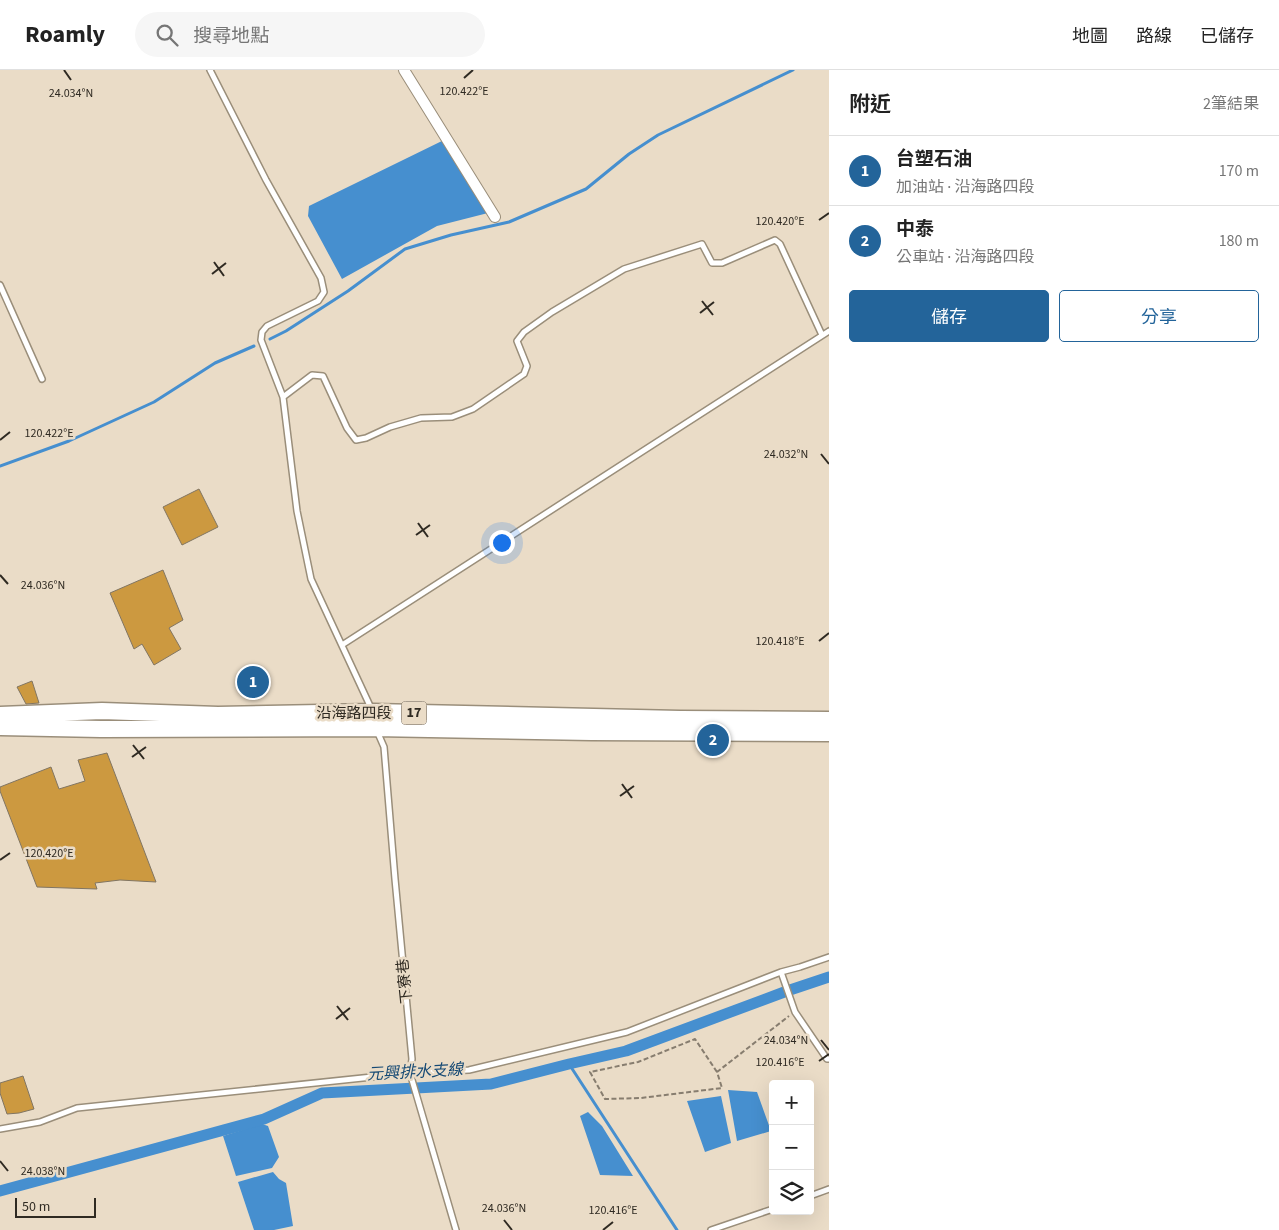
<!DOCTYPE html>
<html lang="zh-TW">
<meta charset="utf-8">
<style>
body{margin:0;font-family:"Source Sans 3","Noto Sans TC",sans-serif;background:#f6f6f6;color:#222}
.controls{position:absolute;right:15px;bottom:15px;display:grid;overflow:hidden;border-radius:5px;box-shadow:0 5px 20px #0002}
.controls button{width:45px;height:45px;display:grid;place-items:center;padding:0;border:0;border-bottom:1px solid #e0e0e0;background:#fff;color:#222;font:25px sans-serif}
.scale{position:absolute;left:15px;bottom:12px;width:81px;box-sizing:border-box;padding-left:5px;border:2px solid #2f2a22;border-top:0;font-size:14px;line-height:18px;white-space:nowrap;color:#2f2a22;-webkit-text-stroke:4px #eadcc7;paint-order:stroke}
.you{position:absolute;left:501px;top:472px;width:18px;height:18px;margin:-12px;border:4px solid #fff;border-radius:50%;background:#1a73e8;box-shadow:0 0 0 8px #1a73e833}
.badge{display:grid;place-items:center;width:32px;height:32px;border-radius:50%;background:#23649a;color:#fff;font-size:16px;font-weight:700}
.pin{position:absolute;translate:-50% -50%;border:2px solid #fff;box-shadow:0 1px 5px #0006}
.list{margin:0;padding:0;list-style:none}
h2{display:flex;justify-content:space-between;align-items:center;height:65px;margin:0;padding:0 20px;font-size:21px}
h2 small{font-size:16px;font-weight:400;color:#767676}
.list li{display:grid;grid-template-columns:32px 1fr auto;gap:15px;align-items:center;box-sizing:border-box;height:70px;padding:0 20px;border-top:1px solid #e0e0e0}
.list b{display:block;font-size:19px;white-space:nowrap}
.list p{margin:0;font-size:16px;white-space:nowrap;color:#767676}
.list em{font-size:16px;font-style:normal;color:#767676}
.actions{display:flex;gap:10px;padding:15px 20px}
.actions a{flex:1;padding:11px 0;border:1px solid #23649a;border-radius:5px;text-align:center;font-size:18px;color:#23649a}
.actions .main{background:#23649a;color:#fff}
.icon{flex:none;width:28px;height:28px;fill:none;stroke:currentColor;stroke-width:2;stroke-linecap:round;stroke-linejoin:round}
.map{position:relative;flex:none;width:829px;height:1160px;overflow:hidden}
header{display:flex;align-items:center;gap:30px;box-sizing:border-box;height:70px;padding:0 25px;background:#fff;border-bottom:1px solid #e0e0e0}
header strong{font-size:24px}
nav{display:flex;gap:28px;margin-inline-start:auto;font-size:18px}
.search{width:350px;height:45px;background:#f6f6f6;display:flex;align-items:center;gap:12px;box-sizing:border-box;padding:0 18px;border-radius:28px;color:#767676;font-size:19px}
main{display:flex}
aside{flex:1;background:#fff}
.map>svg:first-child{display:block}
.water{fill:#468fcf}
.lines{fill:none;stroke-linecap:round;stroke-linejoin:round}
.stream{stroke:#468fcf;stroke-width:3}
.canal{stroke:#468fcf;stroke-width:11}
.building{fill:#cc9940;stroke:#817562}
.service-casing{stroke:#9a8e7a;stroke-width:8}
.minor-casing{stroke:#9a8e7a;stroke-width:12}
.primary-casing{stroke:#9a8e7a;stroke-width:19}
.path{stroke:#877d6f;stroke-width:2;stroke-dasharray:5 2.5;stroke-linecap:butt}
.service{stroke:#fff;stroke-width:5}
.minor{stroke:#fff;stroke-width:10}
.primary{stroke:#fff;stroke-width:16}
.ticks{fill:none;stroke:#2f2a22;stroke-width:2}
.labels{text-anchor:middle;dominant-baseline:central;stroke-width:5;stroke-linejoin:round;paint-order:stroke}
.shield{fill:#eadcc7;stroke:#675f54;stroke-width:1}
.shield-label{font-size:14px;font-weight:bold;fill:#2f2a22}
.street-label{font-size:15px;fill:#2f2a22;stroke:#eadcc7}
.water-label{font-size:16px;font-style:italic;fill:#154974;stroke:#eadcc7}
.ticks-label{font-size:12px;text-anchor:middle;fill:#2f2a22;stroke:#eadcc7;stroke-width:5;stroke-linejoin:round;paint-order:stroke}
</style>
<header>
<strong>Roamly</strong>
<div class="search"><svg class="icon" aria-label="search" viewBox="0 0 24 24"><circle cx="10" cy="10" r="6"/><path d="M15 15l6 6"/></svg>搜尋地點</div>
<nav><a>地圖</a><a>路線</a><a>已儲存</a></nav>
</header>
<main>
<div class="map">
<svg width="829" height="1160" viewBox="0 0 829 1160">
<rect width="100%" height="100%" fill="#eadcc7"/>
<path class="water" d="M 446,69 L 488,143 L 437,156 L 342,209 L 308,146 L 309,136 Z
M 728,1020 L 757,1022 L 771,1061 L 737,1071 Z
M 721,1026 L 731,1073 L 705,1082 L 687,1031 Z
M 588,1042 L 602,1056 L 633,1106 L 600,1105 L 580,1046 Z
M 262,1054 L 268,1056 L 279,1087 L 272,1098 L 236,1106 L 223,1066 Z
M 273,1102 L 279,1109 L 286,1113 L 293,1156 L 274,1160 L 254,1160 L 238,1112 Z"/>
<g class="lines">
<path class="stream" d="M 270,269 L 286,261 L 348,221 L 405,179 L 451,165 L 509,152 L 586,119 L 629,84 L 658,65 L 793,0
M 0,396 L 69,371 L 154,332 L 215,293 L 254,276
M 569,994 L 677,1160"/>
<path class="canal" d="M 0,1121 L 264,1049 L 322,1023 L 491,1014 L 569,994 L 626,981 L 787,921 L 829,907"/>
</g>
<path class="building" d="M 199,419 L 218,457 L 182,475 L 163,437 Z
M 163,500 L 183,550 L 169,558 L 181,579 L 154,595 L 142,574 L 134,579 L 110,523 Z
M 32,611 L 39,633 L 26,634 L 17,617 Z
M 107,683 L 156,812 L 120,810 L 95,813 L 97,819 L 37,817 L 0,721 L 0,717 L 51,697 L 59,719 L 85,711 L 78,690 Z
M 23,1006 L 34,1039 L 19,1043 L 7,1044 L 0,1023 L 0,1013 Z"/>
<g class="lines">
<defs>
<path id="service" d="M 210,0 L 266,110 L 321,208 L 324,222 L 318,231 L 267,256 L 262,262 L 261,270 L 283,327 L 297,441 L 311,509 L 371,638
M 0,215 L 42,309
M 283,327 L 312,305 L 323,306 L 347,358 L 356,370 L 366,368 L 390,357 L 421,348 L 452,347 L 473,339 L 524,304 L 527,296 L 517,271 L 524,262 L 552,242 L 624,199 L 702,174 L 712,193 L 722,193 L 775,170 L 780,174 L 822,265
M 342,575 L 829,261
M 377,661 L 384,677 L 395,809 L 412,989 L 410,1003 L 456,1160
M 781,902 L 795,942 L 827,989 L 829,989
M 0,1059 L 40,1052 L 77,1038 L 410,1003 L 469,1000 L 627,962 L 781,902 L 800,897 L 829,887
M 810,1126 L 829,1119
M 711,1160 L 773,1139"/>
<path id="minor" d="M 404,0 L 495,147"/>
<path id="primary" d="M 0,645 L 102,641 L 218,645 L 373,642 L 680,649 L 829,650
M 0,657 L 101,659 L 375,658 L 591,662 L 829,663"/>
</defs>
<use href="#service" class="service-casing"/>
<use href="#minor" class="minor-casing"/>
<use href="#primary" class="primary-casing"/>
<path class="path" d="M 717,1002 L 695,969 L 638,992 L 590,1002 L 605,1029 L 641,1028 L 722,1018 L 717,1002 L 789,946"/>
<use href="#service" class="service"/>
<use href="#minor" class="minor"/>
<use href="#primary" class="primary"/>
</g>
<path class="ticks" d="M 64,0 L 71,10M 464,8 L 473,0M 819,150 L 829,143M 214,192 L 224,206M 212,204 L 226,193M 702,231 L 713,245M 700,243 L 714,232M 0,370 L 10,362M 821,384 L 829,394M 418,453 L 428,467M 416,465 L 430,455M 0,505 L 8,514M 819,571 L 829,563M 133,675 L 144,689M 132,687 L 146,677M 622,714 L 632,728M 620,726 L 634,716M 0,790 L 10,783M 337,936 L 348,950M 336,949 L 350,938M 821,970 L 829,980M 819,991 L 829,984M 0,1091 L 8,1101M 504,1150 L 512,1160M 603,1160 L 613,1152"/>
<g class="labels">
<rect class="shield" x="401.5" y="631.5" width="25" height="23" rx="4"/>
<g class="shield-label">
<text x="414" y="643">17</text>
</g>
<g class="street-label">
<text x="354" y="643">沿海路四段</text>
<text transform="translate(405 911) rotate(-96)">下寮巷</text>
</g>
<g class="water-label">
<text transform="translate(415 1002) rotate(-3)">元興排水支線</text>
</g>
</g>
<g class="ticks-label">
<text x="464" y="25">120.422°E</text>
<text x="71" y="27">24.034°N</text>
<text x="780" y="155">120.420°E</text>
<text x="49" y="367">120.422°E</text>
<text x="786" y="388">24.032°N</text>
<text x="43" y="519">24.036°N</text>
<text x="780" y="575">120.418°E</text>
<text x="49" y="787">120.420°E</text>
<text x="786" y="974">24.034°N</text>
<text x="780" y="996">120.416°E</text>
<text x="43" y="1105">24.038°N</text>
<text x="504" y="1142">24.036°N</text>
<text x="613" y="1144">120.416°E</text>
</g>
</svg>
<div class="controls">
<button>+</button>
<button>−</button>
<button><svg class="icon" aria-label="layers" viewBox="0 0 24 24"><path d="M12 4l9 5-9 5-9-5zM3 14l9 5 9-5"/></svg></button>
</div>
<div class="scale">50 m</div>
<div class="you"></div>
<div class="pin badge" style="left:253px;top:612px">1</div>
<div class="pin badge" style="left:713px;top:670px">2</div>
</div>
<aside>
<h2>附近<small>2筆結果</small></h2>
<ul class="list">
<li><span class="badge">1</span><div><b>台塑石油</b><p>加油站 · 沿海路四段</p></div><em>170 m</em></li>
<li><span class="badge">2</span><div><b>中泰</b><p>公車站 · 沿海路四段</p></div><em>180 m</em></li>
</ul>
<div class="actions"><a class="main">儲存</a><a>分享</a></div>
</aside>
</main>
